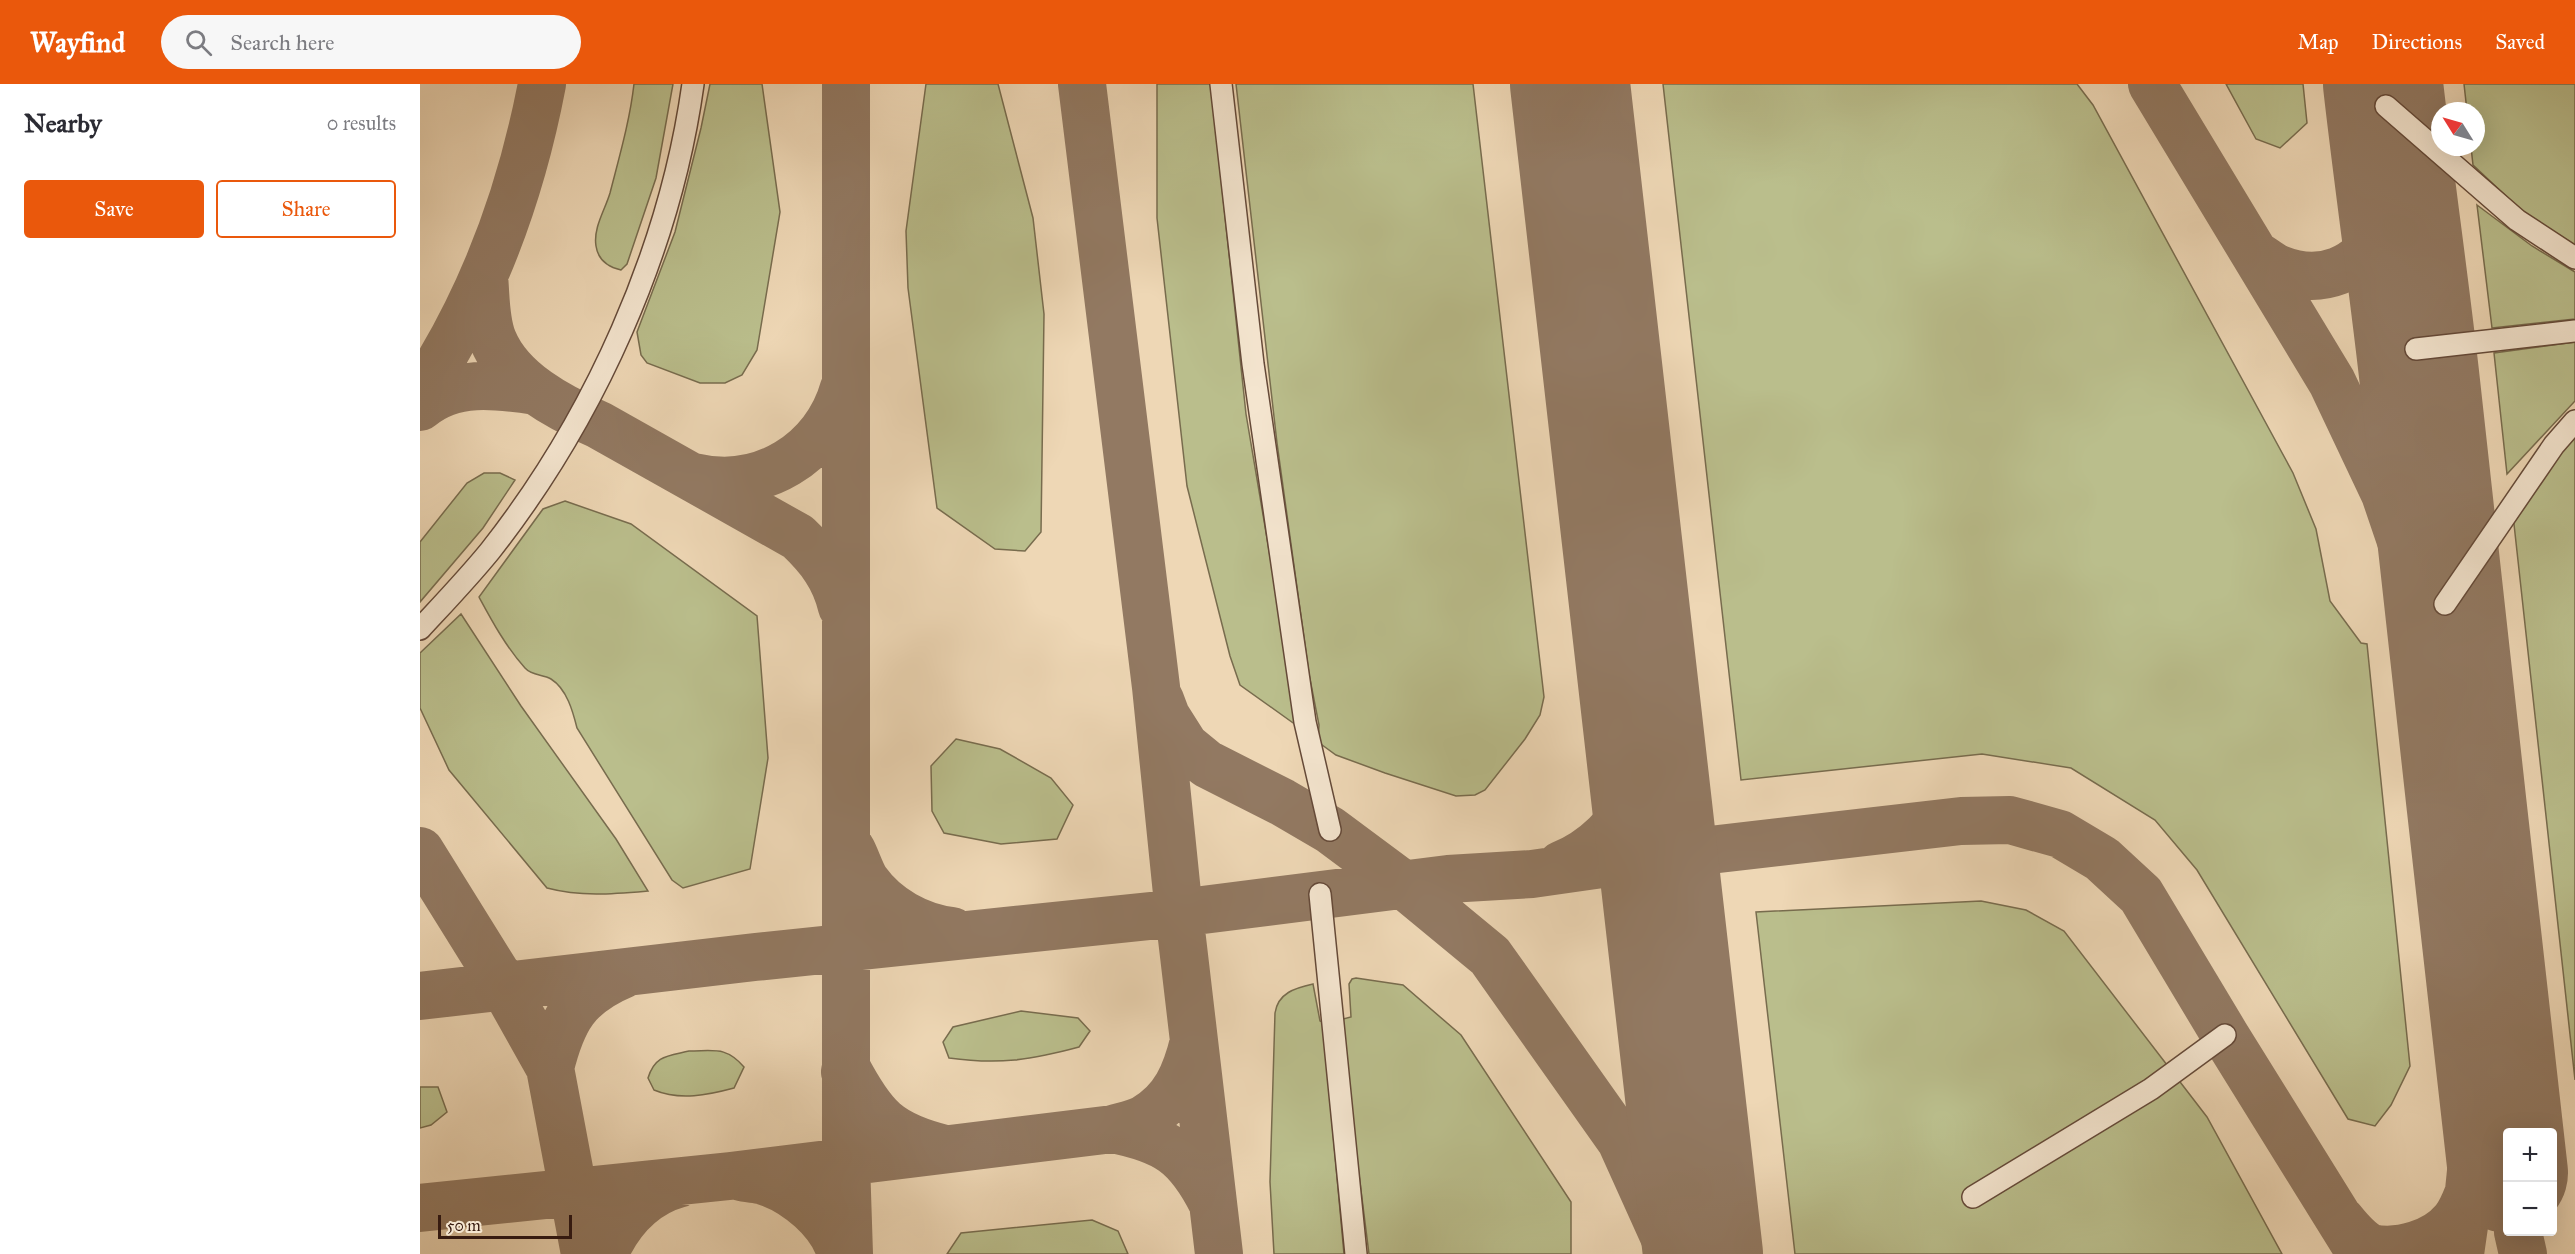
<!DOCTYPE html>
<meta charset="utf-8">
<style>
body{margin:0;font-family:"IM FELL Great Primer",serif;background:#f7f7f7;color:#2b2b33}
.controls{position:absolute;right:18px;bottom:18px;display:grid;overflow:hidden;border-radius:6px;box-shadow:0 6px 24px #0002}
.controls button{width:54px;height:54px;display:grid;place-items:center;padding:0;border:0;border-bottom:2px solid #e1e1e2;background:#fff;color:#2b2b33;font:30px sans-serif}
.compass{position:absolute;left:2011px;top:18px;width:54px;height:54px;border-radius:50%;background:#fff;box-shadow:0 6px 24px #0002;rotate:307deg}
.scale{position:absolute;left:18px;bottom:15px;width:134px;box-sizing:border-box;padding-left:6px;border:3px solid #371b10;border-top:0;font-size:16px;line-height:21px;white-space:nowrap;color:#371b10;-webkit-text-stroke:4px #f4e5cf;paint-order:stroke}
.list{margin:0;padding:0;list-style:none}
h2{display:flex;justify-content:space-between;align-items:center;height:78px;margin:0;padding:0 24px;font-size:26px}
h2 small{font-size:20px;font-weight:400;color:#7c7c81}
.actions{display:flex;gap:12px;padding:18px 24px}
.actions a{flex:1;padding:14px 0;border:2px solid #ea580c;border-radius:6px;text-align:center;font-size:21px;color:#ea580c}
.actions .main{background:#ea580c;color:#fff}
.icon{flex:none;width:33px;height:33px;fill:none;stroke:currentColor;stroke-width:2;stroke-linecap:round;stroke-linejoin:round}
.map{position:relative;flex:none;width:2155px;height:1170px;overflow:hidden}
header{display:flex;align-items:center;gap:36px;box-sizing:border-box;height:84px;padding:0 30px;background:#ea580c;color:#fff}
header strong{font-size:28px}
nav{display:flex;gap:33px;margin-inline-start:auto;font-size:21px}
.search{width:420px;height:54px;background:#f7f7f7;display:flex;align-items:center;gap:15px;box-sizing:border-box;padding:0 21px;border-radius:33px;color:#7c7c81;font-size:22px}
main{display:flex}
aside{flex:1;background:#fff}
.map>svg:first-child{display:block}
.green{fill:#babe8c;stroke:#786c4e;stroke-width:1.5}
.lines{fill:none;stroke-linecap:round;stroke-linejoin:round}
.taxiway{stroke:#927962;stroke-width:48}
.runway{stroke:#927962;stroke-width:120}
.minor-casing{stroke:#654a39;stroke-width:24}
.minor{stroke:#f4e5cf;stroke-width:21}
</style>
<header>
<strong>Wayfind</strong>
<div class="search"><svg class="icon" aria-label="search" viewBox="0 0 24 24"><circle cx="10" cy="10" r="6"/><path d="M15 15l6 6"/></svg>Search here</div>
<nav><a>Map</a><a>Directions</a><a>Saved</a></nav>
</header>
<main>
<aside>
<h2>Nearby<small>0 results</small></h2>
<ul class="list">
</ul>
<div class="actions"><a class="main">Save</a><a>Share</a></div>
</aside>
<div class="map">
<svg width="2155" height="1170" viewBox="0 0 2155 1170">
<rect width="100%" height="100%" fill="#eed7b5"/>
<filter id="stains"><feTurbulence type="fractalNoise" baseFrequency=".00333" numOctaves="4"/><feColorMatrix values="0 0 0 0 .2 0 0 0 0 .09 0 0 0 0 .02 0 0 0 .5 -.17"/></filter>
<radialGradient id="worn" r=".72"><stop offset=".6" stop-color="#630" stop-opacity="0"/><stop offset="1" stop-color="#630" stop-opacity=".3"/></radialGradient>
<path class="green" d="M 214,0 L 253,0 L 236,94 L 207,180 L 201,186 C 188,183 178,176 176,162 C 173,144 185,126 190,109 C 199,74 210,36 214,0 Z
M 290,0 L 342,0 L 360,128 L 337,266 L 322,291 L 305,299 L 280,299 L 227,279 L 221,271 L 217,248 L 255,148 L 281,44 Z
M 506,0 L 578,0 L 613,134 L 624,230 L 621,448 L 605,467 L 575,465 L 517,424 L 488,204 L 486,147 Z
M 737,0 L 791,0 L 826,330 L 878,638 L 876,641 L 820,601 L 810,572 L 767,402 L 737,134 Z
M 816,0 L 1053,0 L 1124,613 L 1120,631 L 1105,655 L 1065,706 L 1055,711 L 1036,712 L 965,689 L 916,671 L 898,658 L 899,641 L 889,590 L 857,359 Z
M 1243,0 L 1657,0 L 1673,21 L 1873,389 L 1896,445 L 1910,517 L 1941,559 L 1947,560 L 1990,982 L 1971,1021 L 1955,1042 L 1928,1035 L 1777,786 L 1735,736 L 1651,684 L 1562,670 L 1321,696 Z
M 1806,0 L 1883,0 L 1887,39 L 1860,64 L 1836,55 Z
M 2044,0 L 2155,0 L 2155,161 L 2102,127 L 2053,81 L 2051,63 L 2056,63 L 2056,27 L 2047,27 Z
M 2057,121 L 2112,162 L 2155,188 L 2155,235 L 2072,244 Z
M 2155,258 L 2155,317 L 2087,390 L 2074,269 Z
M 2155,351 L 2155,996 L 2093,431 Z
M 64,389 L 80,389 L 95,396 L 63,444 L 0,518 L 0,458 L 47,399 Z
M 145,417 L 211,440 L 337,532 L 348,674 L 330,785 L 263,804 L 252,796 L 157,644 C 153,628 147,605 131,595 C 123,590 112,592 105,584 C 86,563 72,537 59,513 L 123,425 Z
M 41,530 L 101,622 L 196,755 L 228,807 C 193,810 161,813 127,804 L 29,686 L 0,624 L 0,569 Z
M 536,655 L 580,665 L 631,694 L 653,721 L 637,755 L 581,760 L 524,749 L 512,727 L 511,682 Z
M 1561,817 L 1606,826 L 1644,847 L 1787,1033 L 1862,1170 L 1375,1170 L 1336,828 Z
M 936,894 L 983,901 L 1041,951 L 1151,1118 L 1151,1170 L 949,1170 L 932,1035 L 923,935 L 931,933 L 929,900 L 932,895 Z
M 893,900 L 900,937 L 903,938 L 924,1170 L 854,1170 L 850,1098 L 855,929 C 858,909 875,904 893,900 Z
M 601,927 L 658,934 L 670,947 L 659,963 C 611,976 579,981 529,974 L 523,958 L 533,943 Z
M 269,967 C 294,967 306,962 324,983 L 314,1004 C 288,1011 260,1017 234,1006 L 228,994 C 235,971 248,972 269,967 Z
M 0,1003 L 18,1003 L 27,1028 L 11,1041 L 0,1044 Z
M 672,1136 L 698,1147 L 708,1170 L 527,1170 L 541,1149 Z"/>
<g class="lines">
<path class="taxiway" d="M 426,0 L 426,1078 L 429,1170
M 662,0 L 736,603 L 759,829 L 799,1170
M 1732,0 L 1912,298 L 1965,410 L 2033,610
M 1968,0 L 1980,107
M 1835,170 C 1843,175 1851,182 1859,185 C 1901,202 1941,186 1961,146 C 1968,134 1971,119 1976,106
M 64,192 C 66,213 65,237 73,256 C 90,298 140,324 179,341 L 378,453 C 400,474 415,493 422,523
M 0,310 C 62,216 101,110 122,0
M 0,323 C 33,295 76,301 116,307
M 274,393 C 341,409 406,369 424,304
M 740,616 L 746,632 L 765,662 L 787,680 L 862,718 L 910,746 L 984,801 L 1070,872 L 1201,1057 L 1252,1170
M 426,759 C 433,763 439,787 446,797 C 466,825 499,843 532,847
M 0,767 L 84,902 L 130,984 L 165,1170
M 1238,772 L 1243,1042 L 1241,1132
M 1141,781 C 1173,768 1204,740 1216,706 C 1221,693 1223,678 1226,664
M 0,912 L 335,873 L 759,829 L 1028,795 L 1112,790 L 1238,772 L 1541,737 L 1590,736 L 1640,750 L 1682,775 L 1721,811 L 1805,951 L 1941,1170
M 130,984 C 142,935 156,910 204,890
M 425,988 L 426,983 C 453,1034 468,1051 525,1065
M 693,1045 C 746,1056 767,1069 792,1118
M 321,1093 C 328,1095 337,1095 344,1097 C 376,1107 412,1137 421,1170
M 0,1124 L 310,1092 L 693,1045 C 703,1042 715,1040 724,1035 C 755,1017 766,990 774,957
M 1921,1136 C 1929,1146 1939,1158 1951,1164 C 1979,1170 2016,1159 2034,1137 C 2041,1129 2045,1118 2049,1108
M 2098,1148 L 2103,1170
M 184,1170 C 199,1137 222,1110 258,1100
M 2040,1170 L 2049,1107 L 2068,919"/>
<path class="runway" d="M 1150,0 L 1283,1170
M 1963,0 C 1974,97 1988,193 1999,290 C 2029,556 2057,823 2088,1089"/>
<defs>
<path id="minor" d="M 801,0 L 833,280 L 885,638 L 910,746
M 1966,22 L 2097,136 L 2155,174
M 1996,265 L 2155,247
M 2025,520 L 2134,361 L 2155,337
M 0,545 C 24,519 48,494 70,467 C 174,335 250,166 273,0
M 900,810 L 936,1170
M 1553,1113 L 1731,1005 L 1805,951"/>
</defs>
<use href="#minor" class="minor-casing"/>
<use href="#minor" class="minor"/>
</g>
<rect width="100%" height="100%" filter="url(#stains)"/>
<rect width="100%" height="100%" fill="url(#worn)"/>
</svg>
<div class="controls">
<button>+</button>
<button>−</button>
</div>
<svg class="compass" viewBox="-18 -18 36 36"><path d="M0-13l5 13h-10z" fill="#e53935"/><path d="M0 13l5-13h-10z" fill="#7c7c81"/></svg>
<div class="scale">50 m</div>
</div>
</main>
